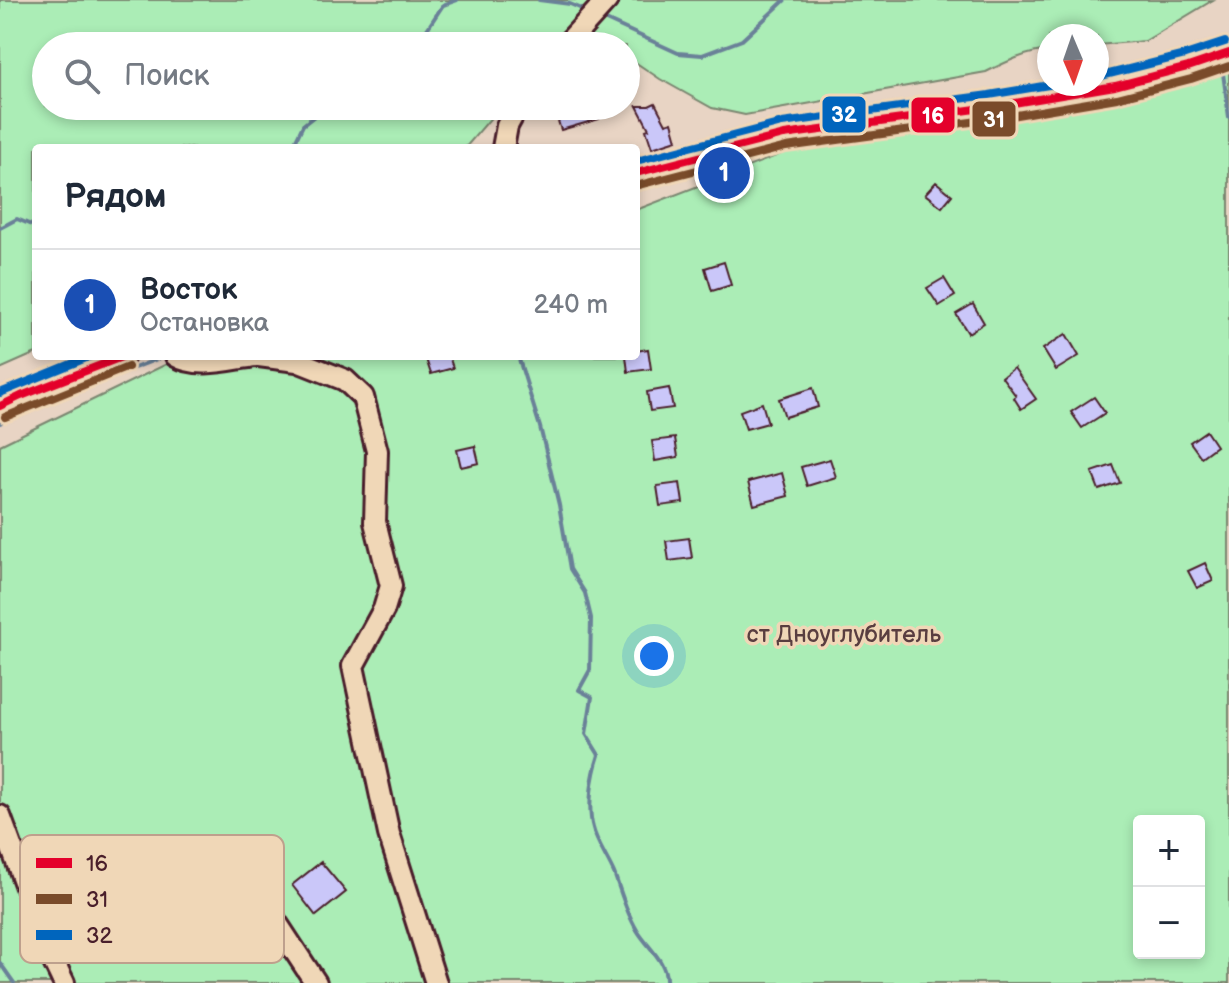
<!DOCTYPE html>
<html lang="ru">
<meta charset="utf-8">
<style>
body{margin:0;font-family:"Balsamiq Sans",sans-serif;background:#f6f6f7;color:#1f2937}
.controls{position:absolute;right:24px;bottom:24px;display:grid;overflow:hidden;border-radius:8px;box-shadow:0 4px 12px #0003}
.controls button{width:72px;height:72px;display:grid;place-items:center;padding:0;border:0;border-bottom:2px solid #e0e1e3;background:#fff;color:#1f2937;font:40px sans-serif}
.compass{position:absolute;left:1037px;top:24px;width:72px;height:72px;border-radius:50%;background:#fff;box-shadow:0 4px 12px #0003;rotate:178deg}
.you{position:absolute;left:654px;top:656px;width:28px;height:28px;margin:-20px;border:6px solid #fff;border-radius:50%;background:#1a73e8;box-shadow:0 0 0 12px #1a73e833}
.badge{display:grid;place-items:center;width:52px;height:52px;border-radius:50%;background:#0f766e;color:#fff;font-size:26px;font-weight:700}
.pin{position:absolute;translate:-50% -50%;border:4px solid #fff;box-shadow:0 2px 8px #0006}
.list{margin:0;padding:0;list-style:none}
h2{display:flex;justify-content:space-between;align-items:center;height:104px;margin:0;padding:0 32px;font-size:34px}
h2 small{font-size:26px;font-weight:400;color:#747a83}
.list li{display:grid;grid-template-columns:52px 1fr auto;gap:24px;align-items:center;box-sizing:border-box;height:112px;padding:0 32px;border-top:2px solid #e0e1e3}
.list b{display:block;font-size:30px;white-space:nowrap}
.list p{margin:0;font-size:26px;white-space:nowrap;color:#747a83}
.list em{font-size:26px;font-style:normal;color:#747a83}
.icon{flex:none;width:44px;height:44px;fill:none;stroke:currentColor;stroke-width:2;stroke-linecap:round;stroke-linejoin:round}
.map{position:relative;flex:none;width:1229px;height:983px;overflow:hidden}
.search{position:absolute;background:#fff;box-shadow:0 4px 12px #0003;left:32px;top:32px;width:608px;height:88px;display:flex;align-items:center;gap:20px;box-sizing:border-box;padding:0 28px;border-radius:44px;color:#747a83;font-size:30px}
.panel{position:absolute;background:#fff;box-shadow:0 4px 12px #0003;left:32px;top:144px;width:608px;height:216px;border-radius:8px}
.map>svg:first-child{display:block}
.green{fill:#abedb6;stroke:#7a8670;stroke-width:2;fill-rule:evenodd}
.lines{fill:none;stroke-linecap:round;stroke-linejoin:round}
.stream{stroke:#6a8198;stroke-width:4}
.building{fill:#cac7f9;stroke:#4a1f2b;stroke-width:2}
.minor-casing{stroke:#4a1f2b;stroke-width:26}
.minor{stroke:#f0d7b7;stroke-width:20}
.bus-1-casing{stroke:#f0d7b7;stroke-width:14}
.bus-2-casing{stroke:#f0d7b7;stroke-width:14}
.bus-3-casing{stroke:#f0d7b7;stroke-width:14}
.bus-1{stroke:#e4002b;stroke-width:8}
.bus-2{stroke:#7a4b2a;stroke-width:8}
.bus-3{stroke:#0065bd;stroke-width:8}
.labels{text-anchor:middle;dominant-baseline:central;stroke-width:7;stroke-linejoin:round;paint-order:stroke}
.park-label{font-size:24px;fill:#593e40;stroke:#f0d7b7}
.key{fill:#f0d7b7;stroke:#bea08d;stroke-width:2}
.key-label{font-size:22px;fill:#4a1f2b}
.line-badge{stroke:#f0d7b7;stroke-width:3}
.badge-label{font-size:22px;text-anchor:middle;font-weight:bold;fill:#fff}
</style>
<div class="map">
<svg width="1229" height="983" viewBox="0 0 1229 983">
<rect width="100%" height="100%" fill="#e8d4c4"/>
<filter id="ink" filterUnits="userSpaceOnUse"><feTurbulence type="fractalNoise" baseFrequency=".0125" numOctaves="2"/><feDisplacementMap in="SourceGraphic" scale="16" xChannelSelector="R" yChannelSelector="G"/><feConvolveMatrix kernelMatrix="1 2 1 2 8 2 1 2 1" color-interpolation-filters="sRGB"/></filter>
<g filter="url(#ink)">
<path class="green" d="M 0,0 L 1213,0 L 1145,41 L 1097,45 L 1097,36 L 1049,36 L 1049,50 C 1026,52 1006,62 986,72 L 745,115 L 712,108 L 660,79 L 629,58 L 626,58 L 626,46 L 46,46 L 46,106 L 501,106 L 465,148 L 36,148 L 36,353 L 0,369 Z
M 1229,53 L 1229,983 L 0,983 L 0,445 L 183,356 L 636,356 L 636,210 L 823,138 ZM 1139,821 L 1199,821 L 1199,953 L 1139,953 Z"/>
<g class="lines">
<path class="stream" d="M 539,0 L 570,4 L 582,9
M 606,20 L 678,53 L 702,55 L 742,40 L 785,0
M 416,46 L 443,5 L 457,0
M 1222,66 L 1229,117
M 1217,68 L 1229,64
M 1151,87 L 1178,80
M 292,148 L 303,125 L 327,106
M 636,187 L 779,152 L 870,137 L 937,130 L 1105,100
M 0,228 L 17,219 L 36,227
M 518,356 L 540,427 L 559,505 L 570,569 L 585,593 L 591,618 L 590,670 L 579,690 L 592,697 L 586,734 L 599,755 C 592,776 587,807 593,828 C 596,842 608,859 614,873 C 621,892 626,912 637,930 C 647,947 668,962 666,983
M 0,423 L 57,398 L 160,358
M 0,963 L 14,983"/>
</g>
<path class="building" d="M 655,103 L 666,124 L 672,122 L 677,140 L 652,148 L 646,130 L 649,129 L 637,106 L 649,106 Z
M 553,106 L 596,106 L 599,119 L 561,130 Z
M 936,182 L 952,195 L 942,207 L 925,194 Z
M 724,262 L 731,285 L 712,291 L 705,268 Z
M 944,278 L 955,296 L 939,306 L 927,288 Z
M 973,304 L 984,323 L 968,333 L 956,314 Z
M 1066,334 L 1079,356 L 1056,370 L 1043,349 Z
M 648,349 L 651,369 L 628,372 L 626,356 L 636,356 L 636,351 Z
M 425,356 L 449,356 L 453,368 L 431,374 Z
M 1014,368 L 1036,399 L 1021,409 L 1014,398 L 1016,396 L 1002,377 Z
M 669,388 L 673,408 L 650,411 L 647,392 Z
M 813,388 L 818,407 L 785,417 L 779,399 Z
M 1094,397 L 1105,413 L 1082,428 L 1071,412 Z
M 762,403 L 768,423 L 746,429 L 740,411 Z
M 1206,431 L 1216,446 L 1201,457 L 1190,442 Z
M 675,438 L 678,457 L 655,461 L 652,441 Z
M 475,446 L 479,463 L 461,467 L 457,450 Z
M 830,459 L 836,477 L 807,486 L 801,467 Z
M 1113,465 L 1120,483 L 1099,490 L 1092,472 Z
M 782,473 L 788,496 L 754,505 L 748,482 Z
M 680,483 L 683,503 L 660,506 L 657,486 Z
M 689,538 L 692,558 L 669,561 L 666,541 Z
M 1205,563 L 1213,581 L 1197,588 L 1188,571 Z
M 321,862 L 346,892 L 316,916 L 292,885 Z"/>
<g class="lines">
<defs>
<path id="minor" d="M 565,46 L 607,0
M 503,148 L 507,126 L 518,106
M 636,173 L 784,135 L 991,107 L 1115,86 L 1188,67 L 1229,53
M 176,356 C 198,369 231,359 255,356
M 259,356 L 297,361 L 345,380 L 363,397 L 377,451 L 375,522 L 391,586 L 384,609 L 353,666 L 389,834 L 436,983
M 0,406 L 21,396 L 124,356
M 0,816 L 52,958 L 64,983
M 274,919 L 316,983"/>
</defs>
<use href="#minor" class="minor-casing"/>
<use href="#minor" class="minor"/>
<defs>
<path id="bus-1" d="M 636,173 L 784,135 L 991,107 L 1115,86 L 1188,67 L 1229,53
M 0,406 L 21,396 L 124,356"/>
<path id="bus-2" d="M 639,185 L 786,147 L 993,119 L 1117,98 L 1191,79 L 1229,66
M 5,417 L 128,367"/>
<path id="bus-3" d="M 1097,77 L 1185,55 L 1225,42
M 636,161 L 782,123 L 989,95 L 1055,84
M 0,393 L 91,356"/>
</defs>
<use href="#bus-1" class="bus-1-casing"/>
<use href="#bus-2" class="bus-2-casing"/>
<use href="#bus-3" class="bus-3-casing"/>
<use href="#bus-1" class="bus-1"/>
<use href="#bus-2" class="bus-2"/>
<use href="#bus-3" class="bus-3"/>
</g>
</g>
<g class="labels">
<g class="park-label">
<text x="844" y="634">ст Дноуглубитель</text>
</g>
</g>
<rect x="20" y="835" width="264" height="128" rx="12" class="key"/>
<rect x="36" y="858" width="36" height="10" fill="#e4002b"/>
<rect x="36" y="894" width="36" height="10" fill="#7a4b2a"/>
<rect x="36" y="930" width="36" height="10" fill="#0065bd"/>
<g class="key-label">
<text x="86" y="871">16</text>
<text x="86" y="907">31</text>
<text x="86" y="943">32</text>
</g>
<g class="line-badge">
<rect x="821" y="95" width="46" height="39" rx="8" fill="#0065bd"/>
<rect x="910" y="96" width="46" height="38" rx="8" fill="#e4002b"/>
<rect x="971" y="100" width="46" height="38" rx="8" fill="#7a4b2a"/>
</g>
<g class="badge-label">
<text x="844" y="122">32</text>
<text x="933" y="123">16</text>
<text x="994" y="127">31</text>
</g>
</svg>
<div class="controls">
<button>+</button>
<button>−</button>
</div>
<svg class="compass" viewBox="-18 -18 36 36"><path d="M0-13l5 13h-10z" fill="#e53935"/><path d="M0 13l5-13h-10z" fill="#747a83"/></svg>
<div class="you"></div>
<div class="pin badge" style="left:724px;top:173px;background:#1a4fb4">1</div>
<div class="search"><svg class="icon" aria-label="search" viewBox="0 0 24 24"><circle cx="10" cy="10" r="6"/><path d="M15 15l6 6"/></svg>Поиск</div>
<section class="panel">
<h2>Рядом<small></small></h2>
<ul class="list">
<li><span class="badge" style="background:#1a4fb4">1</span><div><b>Восток</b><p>Остановка</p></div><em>240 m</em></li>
</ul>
</section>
</div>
